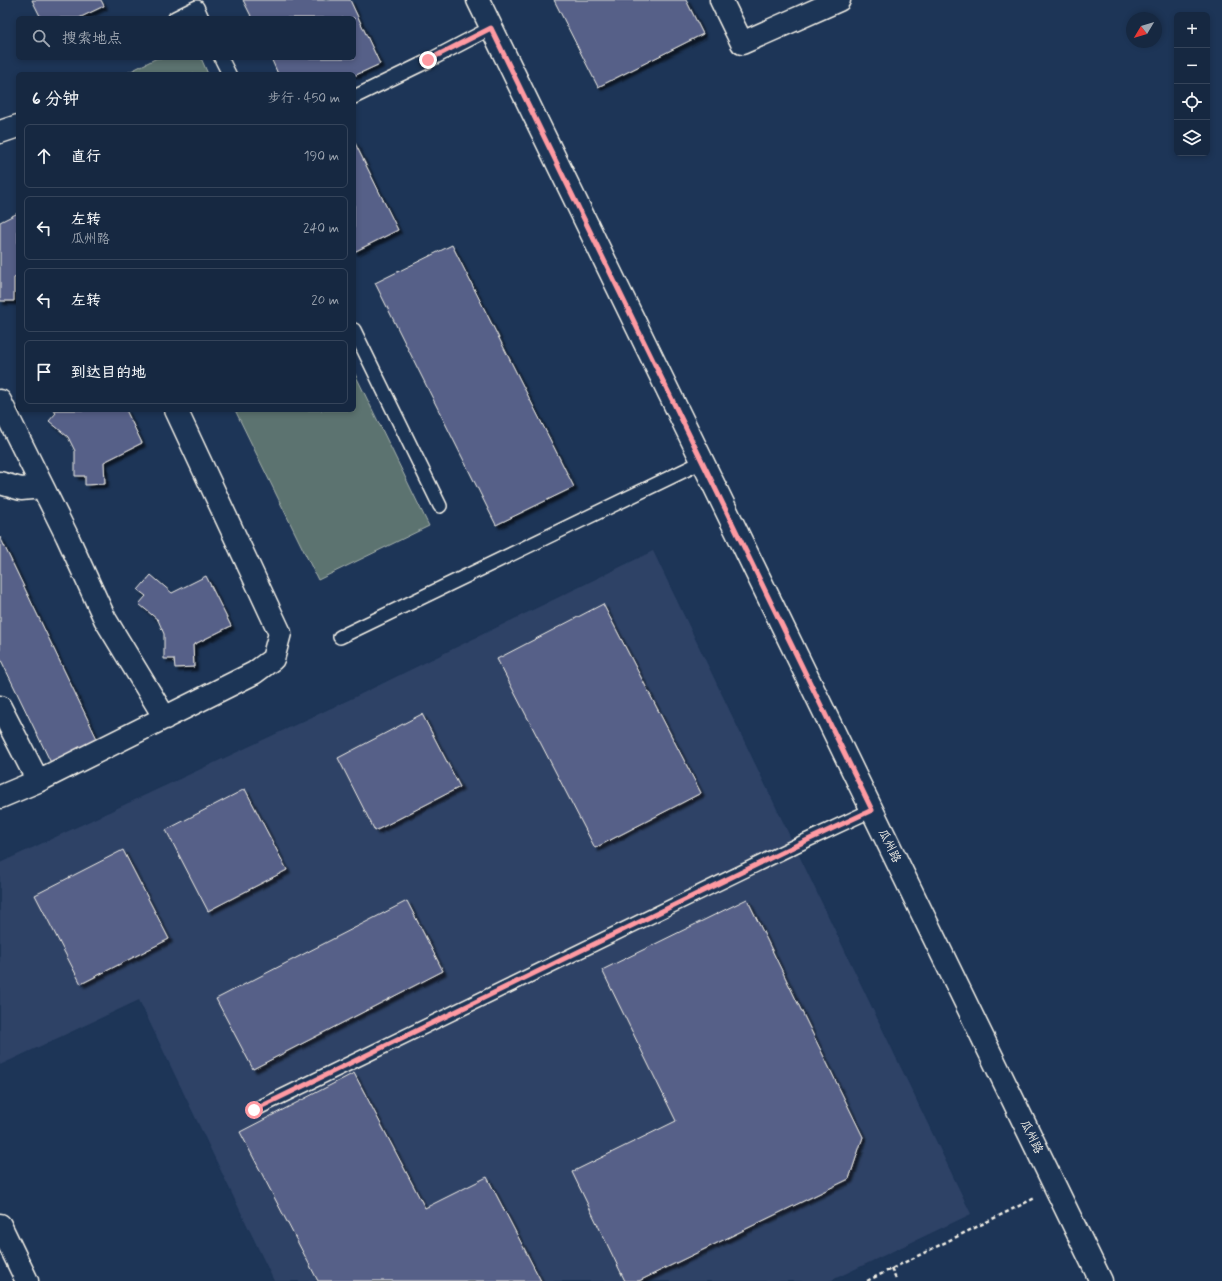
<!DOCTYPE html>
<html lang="zh">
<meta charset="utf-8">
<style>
body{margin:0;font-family:Mynerve,"LXGW WenKai TC",sans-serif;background:#23344c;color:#f1f3f6}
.controls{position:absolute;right:12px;top:12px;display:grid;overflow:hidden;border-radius:6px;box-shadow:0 2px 6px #0003}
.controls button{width:36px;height:36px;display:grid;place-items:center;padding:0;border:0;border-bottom:1px solid #35445a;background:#162841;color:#f1f3f6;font:20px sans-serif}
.compass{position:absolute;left:1126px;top:12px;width:36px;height:36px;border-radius:50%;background:#162841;box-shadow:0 2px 6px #0003;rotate:232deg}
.stop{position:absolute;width:12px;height:12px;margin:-9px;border:3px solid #ff9aa2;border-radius:50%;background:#fff}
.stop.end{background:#ff9aa2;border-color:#fff;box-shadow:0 1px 4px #0008}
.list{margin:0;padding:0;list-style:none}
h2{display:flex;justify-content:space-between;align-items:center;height:52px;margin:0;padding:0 16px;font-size:17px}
h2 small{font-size:13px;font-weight:400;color:#9ea6b1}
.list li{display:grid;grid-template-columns:26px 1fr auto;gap:12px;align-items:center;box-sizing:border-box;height:64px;margin:0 8px 8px;padding:0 8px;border:1px solid #35445a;border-radius:6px}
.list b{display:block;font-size:15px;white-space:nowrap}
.list p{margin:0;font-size:13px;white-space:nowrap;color:#9ea6b1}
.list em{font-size:13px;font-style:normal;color:#9ea6b1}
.icon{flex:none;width:22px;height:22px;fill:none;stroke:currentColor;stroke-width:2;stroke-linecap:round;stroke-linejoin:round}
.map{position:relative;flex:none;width:1222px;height:1281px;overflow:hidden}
.search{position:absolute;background:#162841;box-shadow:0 2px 6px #0003;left:16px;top:16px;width:340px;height:44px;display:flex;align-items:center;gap:10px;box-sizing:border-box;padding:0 14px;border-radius:6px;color:#9ea6b1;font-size:15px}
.panel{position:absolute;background:#162841;box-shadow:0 2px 6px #0003;left:16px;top:72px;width:340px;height:340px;border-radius:6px}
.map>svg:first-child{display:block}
.built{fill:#2e4266}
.green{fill:#5b736f;stroke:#a8b2ac}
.building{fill:#576188;stroke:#f4f1e8;filter:url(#shadow)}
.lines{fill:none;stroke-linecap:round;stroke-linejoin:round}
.service-casing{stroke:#f4f1e8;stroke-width:16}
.minor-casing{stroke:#f4f1e8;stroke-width:25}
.tertiary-casing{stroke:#f4f1e8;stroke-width:25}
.path{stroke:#f4f1e8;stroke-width:2.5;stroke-dasharray:4 3;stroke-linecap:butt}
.service{stroke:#1d3557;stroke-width:13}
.minor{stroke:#1d3557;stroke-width:22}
.tertiary{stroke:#1d3557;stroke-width:22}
.route{stroke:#ff9aa2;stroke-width:5}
.labels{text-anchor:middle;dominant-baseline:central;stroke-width:3.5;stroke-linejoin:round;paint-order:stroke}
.street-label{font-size:12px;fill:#f4f1e8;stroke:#1d3557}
</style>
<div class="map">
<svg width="1222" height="1281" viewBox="0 0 1222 1281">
<defs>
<filter id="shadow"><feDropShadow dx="3.5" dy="3.5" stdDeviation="1" flood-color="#0009"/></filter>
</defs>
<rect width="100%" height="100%" fill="#1d3557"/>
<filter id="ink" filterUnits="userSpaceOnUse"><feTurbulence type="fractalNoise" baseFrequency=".025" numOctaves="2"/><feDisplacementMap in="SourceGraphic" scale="8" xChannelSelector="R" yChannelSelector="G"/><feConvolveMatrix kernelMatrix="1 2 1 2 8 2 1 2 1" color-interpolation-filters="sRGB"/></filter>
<g filter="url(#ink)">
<path class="built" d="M 653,551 L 971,1214 L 830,1281 L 274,1281 L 139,1000 L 0,1065 L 0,863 L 355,697 Z"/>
<path class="green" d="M 157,58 L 201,58 L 208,74 L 125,74 Z
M 354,372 L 429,526 L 318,580 L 235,410 L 354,410 Z"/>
<path class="building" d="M 32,0 L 101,0 L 104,6 L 79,18 L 41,18 Z
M 243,0 L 350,0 L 380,64 L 354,76 L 354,74 L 278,74 L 271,58 L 354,58 L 354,18 L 252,18 Z
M 554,0 L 686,0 L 703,34 L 598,87 Z
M 354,141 L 398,230 L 354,252 Z
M 18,213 L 18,276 L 14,278 L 14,301 L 0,301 L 0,222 Z
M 452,245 L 574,487 L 496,525 L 375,283 Z
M 52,410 L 126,410 L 142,443 L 104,462 L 105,484 L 85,485 L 85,476 L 75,476 L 75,451 L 68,437 L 49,421 L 56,413 Z
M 0,537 L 100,745 L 53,767 L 0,658 Z
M 151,575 L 172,593 L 206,576 L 231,626 L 193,645 L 194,667 L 175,668 L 174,659 L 164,659 L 164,634 L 158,620 L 139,604 L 146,596 L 138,590 Z
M 603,604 L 701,793 L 595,848 L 497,659 Z
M 422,714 L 460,787 L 375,831 L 338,758 Z
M 245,789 L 287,870 L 208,911 L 166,830 Z
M 123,850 L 169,939 L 81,984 L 35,895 Z
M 747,899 L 863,1137 L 849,1179 L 639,1281 L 625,1281 L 572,1172 L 676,1121 L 602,970 Z
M 407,901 L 443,971 L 253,1069 L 216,999 Z
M 354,1073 L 425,1208 L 487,1177 L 541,1281 L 318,1281 L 240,1132 Z"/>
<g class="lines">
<defs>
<path id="service" d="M 175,18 L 197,7 L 202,18
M 221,58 L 229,74
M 354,97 L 428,61 L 491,28
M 354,330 L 440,506
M 340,637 L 702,462
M 254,1110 L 797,845 L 872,810"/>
<path id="minor" d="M 721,0 L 742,43 L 839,0
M 0,132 L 18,126
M 0,401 L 67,536 L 105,619 L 165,718
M 0,483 L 21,489 L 42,487
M 0,707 L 38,781
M 0,797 L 38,781 L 254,673 L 273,659 L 280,633 L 176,410
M 0,1225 L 27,1281"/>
<path id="tertiary" d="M 478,0 L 1101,1281"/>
</defs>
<use href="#service" class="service-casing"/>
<use href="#minor" class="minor-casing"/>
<use href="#tertiary" class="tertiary-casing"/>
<path class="path" d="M 891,1269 L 897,1281
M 867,1281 L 1035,1198"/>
<use href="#service" class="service"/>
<use href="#minor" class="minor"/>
<use href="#tertiary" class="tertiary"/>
</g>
</g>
<g class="lines" filter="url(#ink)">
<path class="route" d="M 254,1110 L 797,845 L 872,810 L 491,28 L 428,60"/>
</g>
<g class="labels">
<g class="street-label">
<text transform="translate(889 846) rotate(64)">瓜州路</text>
<text transform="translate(1031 1137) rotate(64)">瓜州路</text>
</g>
</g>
</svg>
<div class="controls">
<button>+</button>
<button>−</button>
<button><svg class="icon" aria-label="locate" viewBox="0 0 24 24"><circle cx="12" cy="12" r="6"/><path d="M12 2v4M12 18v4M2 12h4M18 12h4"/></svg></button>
<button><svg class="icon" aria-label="layers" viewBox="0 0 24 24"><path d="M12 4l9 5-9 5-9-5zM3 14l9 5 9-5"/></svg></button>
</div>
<svg class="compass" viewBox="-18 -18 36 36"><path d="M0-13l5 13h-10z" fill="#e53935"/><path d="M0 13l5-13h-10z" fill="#9ea6b1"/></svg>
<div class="stop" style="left:254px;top:1110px"></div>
<div class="stop end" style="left:428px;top:60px"></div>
<div class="search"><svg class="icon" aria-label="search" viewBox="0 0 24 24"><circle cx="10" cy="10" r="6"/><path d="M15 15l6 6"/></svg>搜索地点</div>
<section class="panel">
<h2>6 分钟<small>步行 · 450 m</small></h2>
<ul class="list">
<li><svg class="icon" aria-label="ahead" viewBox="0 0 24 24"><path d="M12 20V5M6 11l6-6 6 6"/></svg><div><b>直行</b></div><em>190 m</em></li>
<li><svg class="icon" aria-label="left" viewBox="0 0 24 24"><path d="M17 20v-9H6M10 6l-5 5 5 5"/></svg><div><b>左转</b><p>瓜州路</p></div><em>240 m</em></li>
<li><svg class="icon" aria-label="left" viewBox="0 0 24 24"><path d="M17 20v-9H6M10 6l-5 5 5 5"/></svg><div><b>左转</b></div><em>20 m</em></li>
<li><svg class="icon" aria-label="arrive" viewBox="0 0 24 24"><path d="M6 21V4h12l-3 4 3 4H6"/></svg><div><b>到达目的地</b></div></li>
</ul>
</section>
</div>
